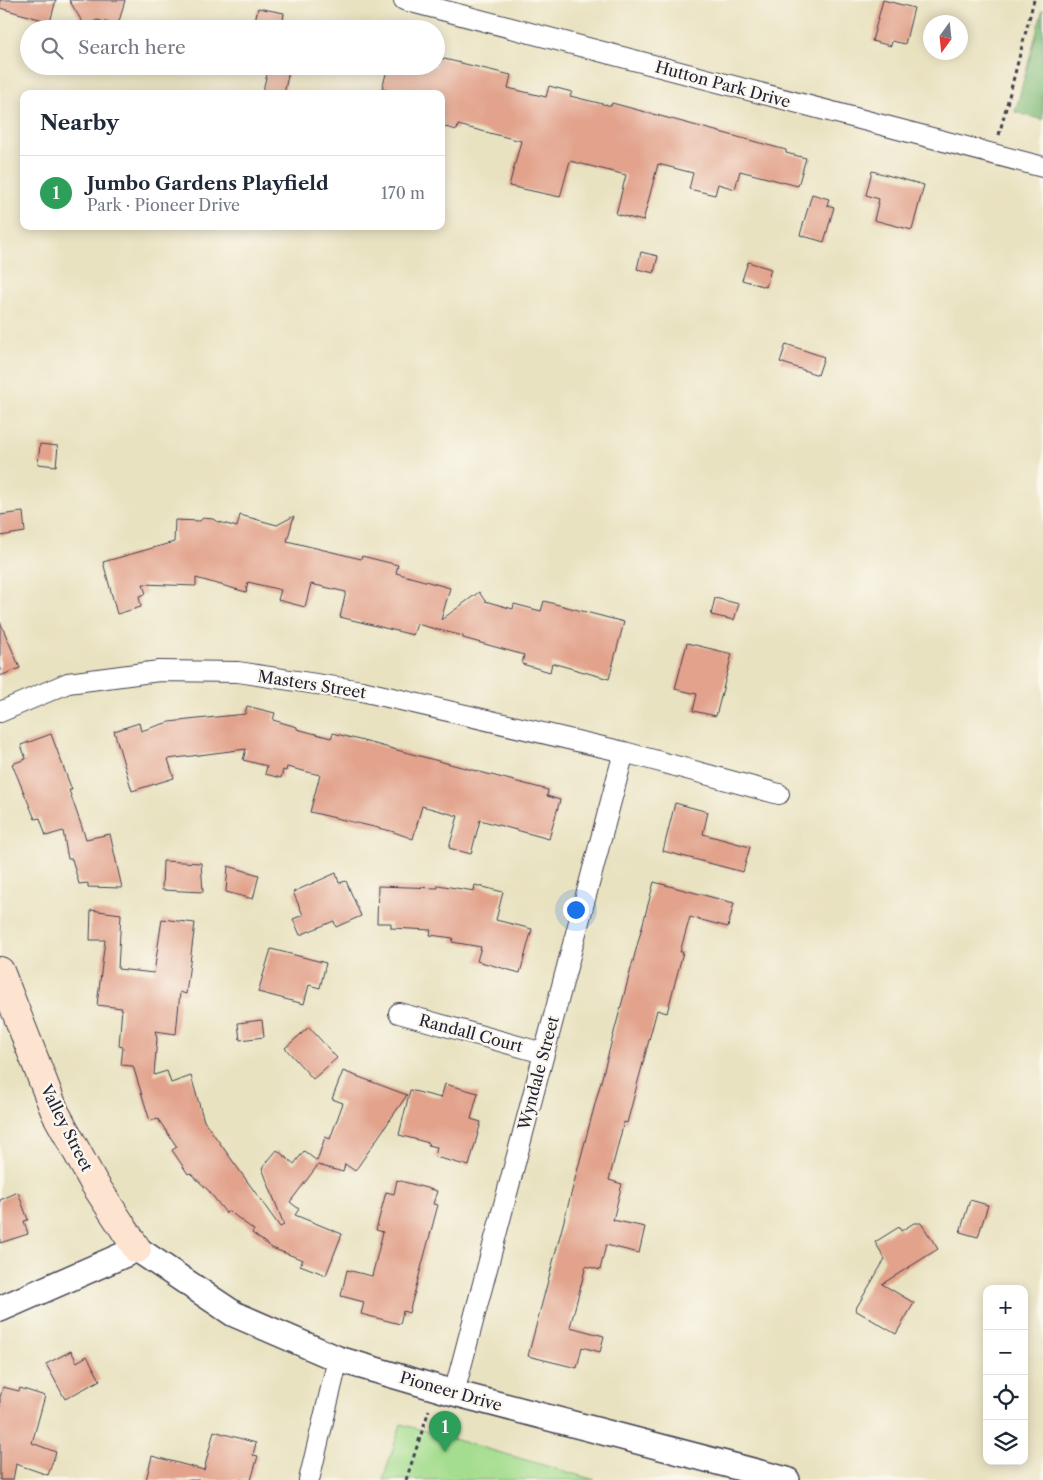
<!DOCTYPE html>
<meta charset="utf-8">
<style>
body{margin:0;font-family:"Libre Caslon Text",serif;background:#f2f2f3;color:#1f2937}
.controls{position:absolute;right:15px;bottom:15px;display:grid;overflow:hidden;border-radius:10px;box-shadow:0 2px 12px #0003}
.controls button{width:45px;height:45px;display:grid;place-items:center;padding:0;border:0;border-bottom:1px solid #e0e1e3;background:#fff;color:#1f2937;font:25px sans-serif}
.compass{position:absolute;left:923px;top:15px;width:45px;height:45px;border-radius:50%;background:#fff;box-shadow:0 2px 12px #0003;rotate:195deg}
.you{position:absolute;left:575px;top:909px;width:18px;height:18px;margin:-12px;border:4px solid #fff;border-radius:50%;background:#1a73e8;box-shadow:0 0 0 8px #1a73e833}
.badge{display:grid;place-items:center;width:32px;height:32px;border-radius:50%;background:#0f766e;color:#fff;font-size:16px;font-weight:700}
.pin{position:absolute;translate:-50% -41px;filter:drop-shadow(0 1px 2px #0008)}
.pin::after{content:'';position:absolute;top:26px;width:18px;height:15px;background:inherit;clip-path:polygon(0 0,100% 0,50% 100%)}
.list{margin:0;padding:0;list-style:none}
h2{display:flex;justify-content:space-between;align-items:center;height:65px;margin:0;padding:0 20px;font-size:21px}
h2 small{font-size:16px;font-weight:400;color:#747a83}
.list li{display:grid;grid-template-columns:32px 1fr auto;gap:15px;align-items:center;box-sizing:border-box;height:75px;padding:0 20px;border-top:1px solid #e0e1e3}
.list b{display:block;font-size:19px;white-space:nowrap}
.list p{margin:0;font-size:16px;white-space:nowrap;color:#747a83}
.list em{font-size:16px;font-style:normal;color:#747a83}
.icon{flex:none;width:28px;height:28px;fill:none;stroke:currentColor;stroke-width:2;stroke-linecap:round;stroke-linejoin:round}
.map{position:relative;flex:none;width:1043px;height:1480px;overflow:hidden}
.search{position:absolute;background:#fff;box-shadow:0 2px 12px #0003;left:20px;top:20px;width:425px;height:55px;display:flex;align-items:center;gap:12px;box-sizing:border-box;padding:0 18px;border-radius:28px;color:#747a83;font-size:19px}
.panel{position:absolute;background:#fff;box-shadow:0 2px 12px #0003;left:20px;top:90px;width:425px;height:140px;border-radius:10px}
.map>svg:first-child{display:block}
.green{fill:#a4dd8f;stroke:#638065}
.forest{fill:#83bc7a;stroke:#526f5a}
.building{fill:#e2a28b}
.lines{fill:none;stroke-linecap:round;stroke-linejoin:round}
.minor-casing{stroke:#403f4f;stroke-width:22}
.tertiary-casing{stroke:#403f4f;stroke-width:28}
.secondary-casing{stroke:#403f4f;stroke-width:30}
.path{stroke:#403f4f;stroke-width:3;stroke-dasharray:4 4;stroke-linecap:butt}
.minor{stroke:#fff;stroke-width:20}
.tertiary{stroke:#fff;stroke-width:25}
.secondary{stroke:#fde4d1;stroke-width:28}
.labels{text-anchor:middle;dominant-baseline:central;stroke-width:4.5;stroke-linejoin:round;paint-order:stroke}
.street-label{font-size:16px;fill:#22223b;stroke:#fbf7ec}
</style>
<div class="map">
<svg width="1043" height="1480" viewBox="0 0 1043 1480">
<rect width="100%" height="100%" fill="#fbf7ec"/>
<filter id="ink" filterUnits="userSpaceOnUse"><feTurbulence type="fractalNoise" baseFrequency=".02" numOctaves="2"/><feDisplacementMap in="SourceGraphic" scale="10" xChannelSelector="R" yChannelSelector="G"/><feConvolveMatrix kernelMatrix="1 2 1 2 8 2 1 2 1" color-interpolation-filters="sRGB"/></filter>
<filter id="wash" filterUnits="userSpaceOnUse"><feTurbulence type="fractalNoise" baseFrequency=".0096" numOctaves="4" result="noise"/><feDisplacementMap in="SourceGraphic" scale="20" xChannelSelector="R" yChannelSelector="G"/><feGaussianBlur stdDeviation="1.12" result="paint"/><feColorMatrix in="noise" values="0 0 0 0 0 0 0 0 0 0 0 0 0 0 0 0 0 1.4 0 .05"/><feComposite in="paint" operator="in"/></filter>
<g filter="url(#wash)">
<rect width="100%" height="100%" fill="#e9e2c1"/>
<path class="green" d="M 401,1424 L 595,1480 L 383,1480 Z"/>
<path class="forest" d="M 1043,9 L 1043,120 L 1015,112 Z"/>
<g id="blocks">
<path class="building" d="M 0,0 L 56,0 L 50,22 L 0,8 Z
M 69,0 L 125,0 L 118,25 L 97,20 L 90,24 L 83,23 Z
M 883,0 L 914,8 L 905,44 L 892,41 L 891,46 L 872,41 Z
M 258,8 L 284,13 L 282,29 L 253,29 Z
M 436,57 L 511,75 L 508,88 L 546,97 L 549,86 L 572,92 L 570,96 L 611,106 L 612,103 L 786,150 L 786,153 L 806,158 L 798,186 L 740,171 L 735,189 L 718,184 L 715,195 L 689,189 L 693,173 L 658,164 L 643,221 L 616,214 L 626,175 L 570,161 L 560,197 L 509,186 L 521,141 L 458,125 L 457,130 L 441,126 L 441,94 L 401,94 L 382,89 L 388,66 L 436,66 Z
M 269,66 L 290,66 L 284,94 L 262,94 Z
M 872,171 L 924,185 L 912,230 L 874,220 L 879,199 L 866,195 Z
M 812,194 L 829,199 L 827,205 L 834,207 L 824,242 L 800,235 Z
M 641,252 L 658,256 L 654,273 L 637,269 Z
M 748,262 L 771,269 L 766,287 L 742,280 Z
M 786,344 L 824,357 L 818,375 L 780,362 Z
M 40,444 L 58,446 L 56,466 L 38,464 Z
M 23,512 L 25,532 L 0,536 L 0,515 Z
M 240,515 L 277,525 L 294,516 L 287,541 L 361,559 L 362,556 L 398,565 L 396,573 L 450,588 L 441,620 L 479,592 L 485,601 L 513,609 L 514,604 L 541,611 L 544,601 L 624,622 L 609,679 L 552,663 L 550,672 L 522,664 L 524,655 L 463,638 L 463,636 L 424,626 L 417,624 L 413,635 L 340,617 L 346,592 L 311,584 L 305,607 L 278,600 L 281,590 L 248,582 L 246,592 L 196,578 L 196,586 L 143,584 L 146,594 L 139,596 L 141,607 L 117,614 L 103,562 L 174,542 L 175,520 L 200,521 L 203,518 L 213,519 L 216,521 L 237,527 Z
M 715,598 L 739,604 L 734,620 L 711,615 Z
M 0,622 L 20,668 L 0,676 Z
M 687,643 L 732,654 L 716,716 L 693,711 L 697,694 L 675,689 Z
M 247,706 L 275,713 L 273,720 L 297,727 L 297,729 L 331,738 L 333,733 L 548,790 L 547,796 L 560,800 L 549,839 L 480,820 L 471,854 L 449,848 L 458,816 L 422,806 L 413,839 L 391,831 L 310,812 L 320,775 L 287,767 L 286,771 L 283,770 L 281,778 L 265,774 L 267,766 L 243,760 L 246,749 L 168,759 L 174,778 L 132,791 L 114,731 L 139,723 L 141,731 L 169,722 L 245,714 Z
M 51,734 L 72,790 L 69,790 L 86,839 L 110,834 L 122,888 L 88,887 L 88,883 L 79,884 L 72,859 L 68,859 L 63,831 L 46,836 L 40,818 L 35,819 L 12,764 L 26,759 L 21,745 Z
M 675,803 L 708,812 L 703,834 L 750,847 L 743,872 L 663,851 Z
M 163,861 L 201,863 L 203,892 L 162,890 Z
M 228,866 L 259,875 L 253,899 L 226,892 Z
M 336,873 L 339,883 L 346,881 L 361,916 L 336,927 L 334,921 L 300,935 L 293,919 L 303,915 L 293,892 Z
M 654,882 L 734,903 L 728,927 L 690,917 L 680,952 L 683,952 L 667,1013 L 657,1010 L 627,1123 L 624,1122 L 609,1180 L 622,1184 L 613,1220 L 645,1227 L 639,1253 L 606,1245 L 600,1270 L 586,1266 L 570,1327 L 604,1336 L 600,1352 L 582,1347 L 577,1368 L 528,1356 Z
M 438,885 L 474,891 L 475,885 L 503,892 L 496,920 L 532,929 L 520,973 L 477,961 L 481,947 L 452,942 L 453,938 L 430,935 L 431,930 L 391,928 L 391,923 L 377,923 L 378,886 L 438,888 Z
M 91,910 L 121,914 L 118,969 L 154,973 L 162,919 L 195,923 L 186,994 L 180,992 L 176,1034 L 155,1031 L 157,1038 L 154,1075 L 167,1071 L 171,1083 L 191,1076 L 204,1121 L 280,1227 L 284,1225 L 262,1168 L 277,1150 L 294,1164 L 304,1151 L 317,1161 L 325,1137 L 330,1139 L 343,1103 L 332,1099 L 343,1071 L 407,1095 L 355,1171 L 345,1164 L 343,1172 L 318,1165 L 290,1202 L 299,1209 L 295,1215 L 342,1234 L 326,1275 L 300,1265 L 303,1260 L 272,1248 L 252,1233 L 254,1230 L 229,1211 L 226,1213 L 208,1190 L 190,1173 L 188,1174 L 172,1150 L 177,1147 L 158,1119 L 150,1121 L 133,1066 L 121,1065 L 123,1047 L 119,1046 L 122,1008 L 97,1005 L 105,940 L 90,940 Z
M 271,949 L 326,963 L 320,988 L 309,985 L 304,1004 L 258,992 Z
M 262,1020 L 264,1037 L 240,1040 L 238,1023 Z
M 309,1027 L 337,1058 L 313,1079 L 285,1048 Z
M 445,1084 L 478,1093 L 471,1119 L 481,1122 L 469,1166 L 435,1157 L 437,1147 L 428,1145 L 429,1143 L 399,1135 L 410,1090 L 441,1098 Z
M 397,1180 L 437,1191 L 433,1204 L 438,1205 L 409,1313 L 403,1311 L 400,1324 L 361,1314 L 364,1302 L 341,1296 L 347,1270 L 372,1276 L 383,1232 L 376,1230 L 386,1192 L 394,1194 Z
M 18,1192 L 28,1220 L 24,1221 L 28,1234 L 0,1243 L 0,1200 Z
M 970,1200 L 988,1205 L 978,1237 L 960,1232 Z
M 914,1223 L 921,1223 L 938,1249 L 882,1284 L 914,1303 L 896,1334 L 855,1310 L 885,1259 L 875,1242 L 899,1227 L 901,1231 Z
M 71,1351 L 77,1362 L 87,1356 L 100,1380 L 65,1399 L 46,1364 Z
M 3,1387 L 19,1391 L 20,1388 L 45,1396 L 32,1443 L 56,1452 L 48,1475 L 16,1464 L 13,1480 L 0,1480 L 0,1397 Z
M 214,1431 L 256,1443 L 253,1455 L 258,1456 L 251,1480 L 146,1480 L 152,1456 L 204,1470 Z"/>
</g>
</g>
<g filter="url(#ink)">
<use href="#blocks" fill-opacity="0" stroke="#403f4f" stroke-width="1"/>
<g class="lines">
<defs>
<path id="minor" d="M 404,0 L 1043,167
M 0,712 L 68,683 L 159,671 L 238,672 L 362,691 L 624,752 L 779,794
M 399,1013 L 543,1053
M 454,1393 L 624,752
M 309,1480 L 338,1359"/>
<path id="tertiary" d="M 0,1309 L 137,1249 L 234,1314 L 338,1359 L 454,1393 L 787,1480"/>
<path id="secondary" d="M 0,971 L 55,1112 L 94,1183 L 137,1249"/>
</defs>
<use href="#minor" class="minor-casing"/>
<use href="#tertiary" class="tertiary-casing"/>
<use href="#secondary" class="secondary-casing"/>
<path class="path" d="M 999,135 L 1034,0
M 406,1480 L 429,1410"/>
<use href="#minor" class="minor"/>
<use href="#tertiary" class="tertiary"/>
<use href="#secondary" class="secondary"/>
</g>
</g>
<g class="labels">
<g class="street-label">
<text transform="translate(723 84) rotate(15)">Hutton Park Drive</text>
<text transform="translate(312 684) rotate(9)">Masters Street</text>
<text transform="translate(471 1033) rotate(15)">Randall Court</text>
<text transform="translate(538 1073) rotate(-75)">Wyndale Street</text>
<text transform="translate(67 1128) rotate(63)">Valley Street</text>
<text transform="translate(451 1391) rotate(16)">Pioneer Drive</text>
</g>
</g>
</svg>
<div class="controls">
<button>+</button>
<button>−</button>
<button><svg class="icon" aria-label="locate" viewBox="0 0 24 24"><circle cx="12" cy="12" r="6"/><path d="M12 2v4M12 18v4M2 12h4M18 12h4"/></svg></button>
<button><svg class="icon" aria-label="layers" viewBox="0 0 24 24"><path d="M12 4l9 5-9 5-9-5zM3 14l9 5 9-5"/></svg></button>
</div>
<svg class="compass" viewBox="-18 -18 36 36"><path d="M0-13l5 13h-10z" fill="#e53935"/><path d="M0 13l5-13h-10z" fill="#747a83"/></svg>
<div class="you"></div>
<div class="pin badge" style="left:445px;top:1452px;background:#2e9e5b">1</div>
<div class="search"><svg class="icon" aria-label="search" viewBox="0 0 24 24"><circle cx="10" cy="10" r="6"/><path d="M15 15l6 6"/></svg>Search here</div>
<section class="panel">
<h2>Nearby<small></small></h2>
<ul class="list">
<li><span class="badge" style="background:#2e9e5b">1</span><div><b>Jumbo Gardens Playfield</b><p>Park · Pioneer Drive</p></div><em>170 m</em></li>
</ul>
</section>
</div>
